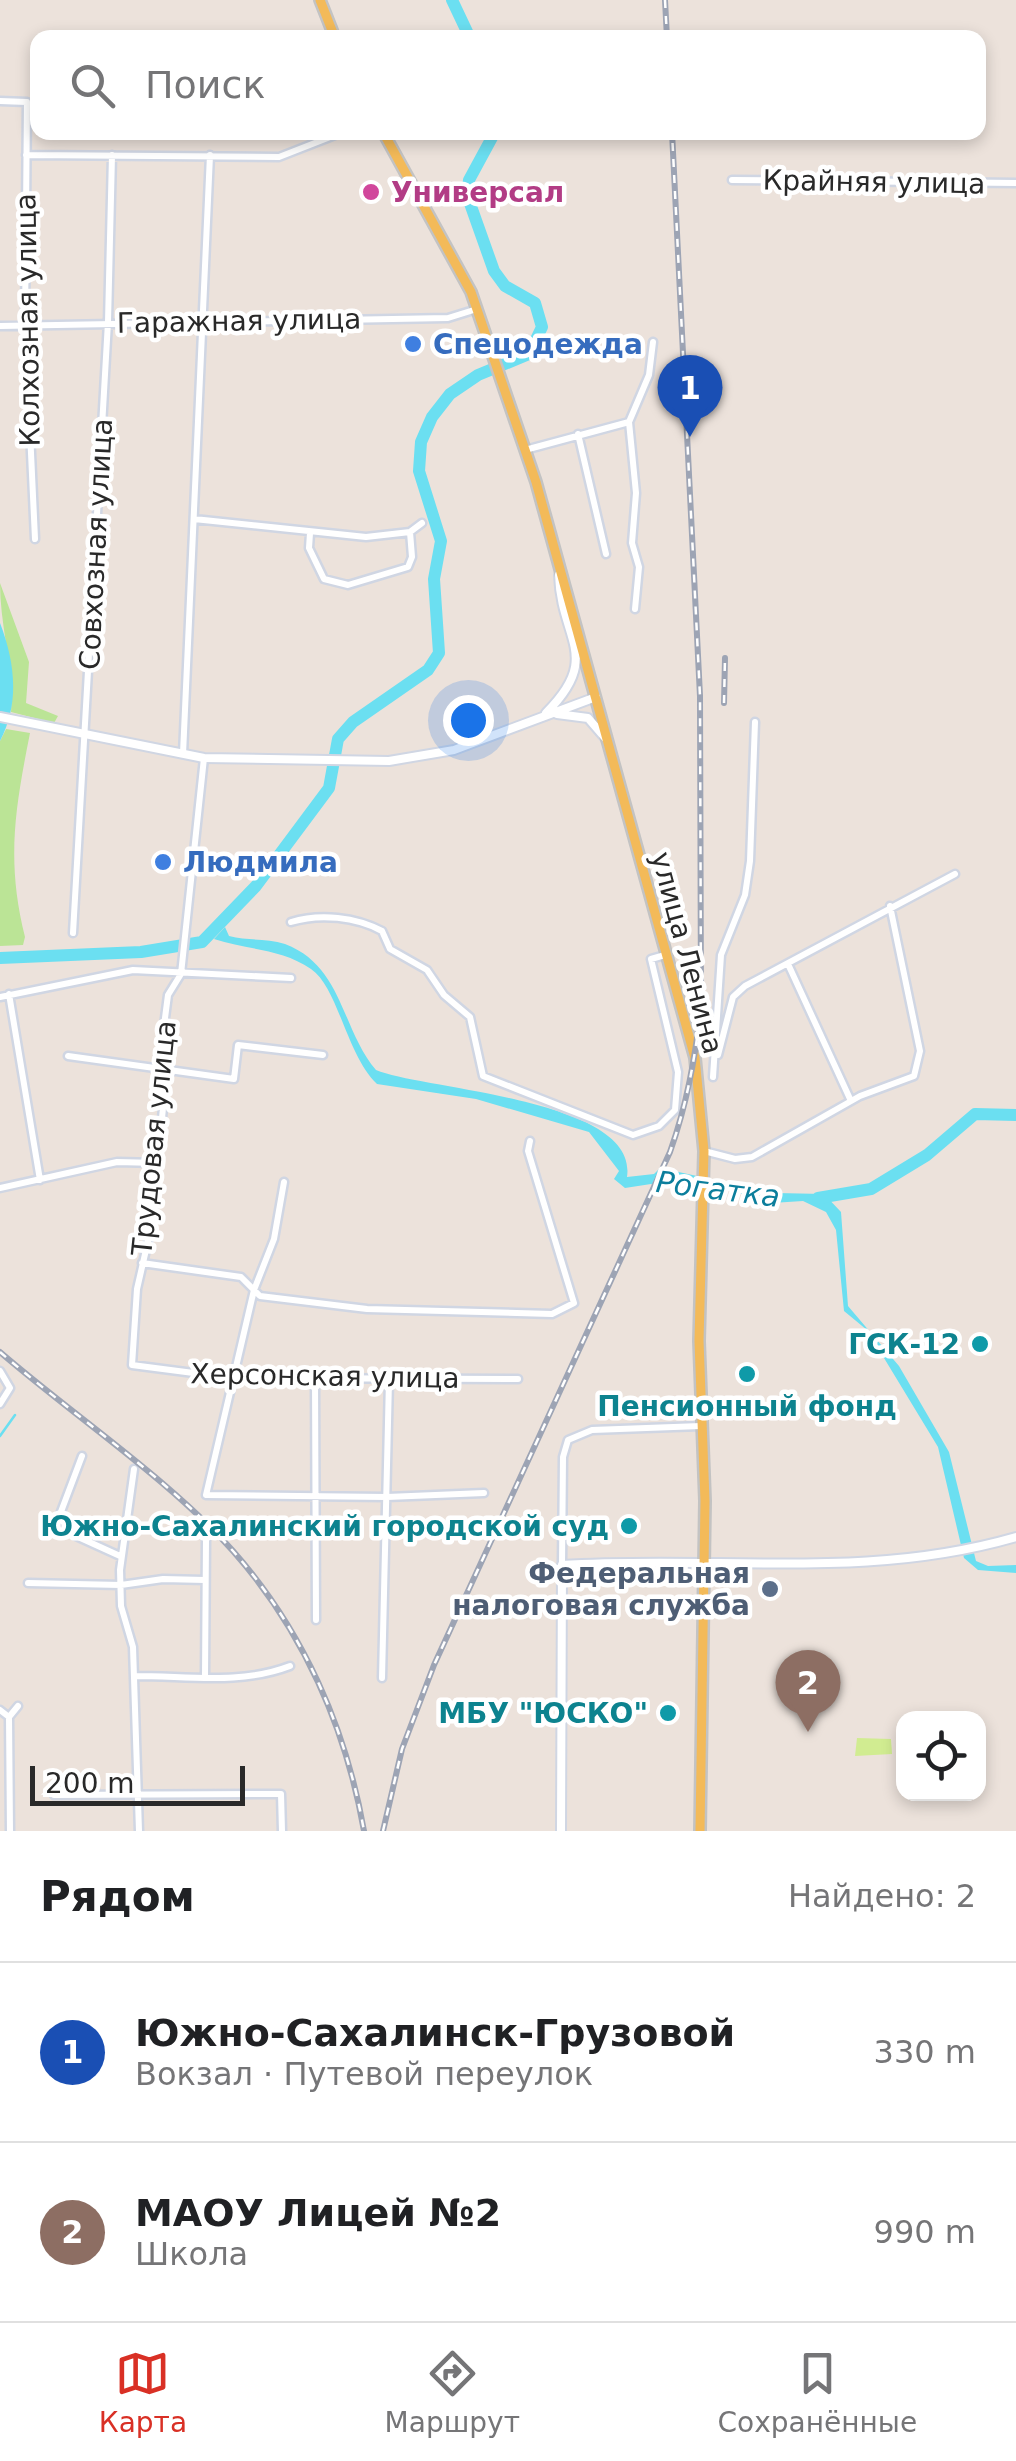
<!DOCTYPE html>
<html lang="ru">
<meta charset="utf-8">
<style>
body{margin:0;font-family:"DejaVu Sans",sans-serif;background:#f6f6f6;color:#202124}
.controls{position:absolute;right:30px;bottom:30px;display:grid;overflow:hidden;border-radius:20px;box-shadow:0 5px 15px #0003}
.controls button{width:90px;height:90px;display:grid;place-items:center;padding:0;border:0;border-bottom:2px solid #e0e0e0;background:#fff;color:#202124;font:50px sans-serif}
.scale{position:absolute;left:30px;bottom:25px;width:215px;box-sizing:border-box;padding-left:10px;border:5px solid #292929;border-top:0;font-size:28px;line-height:35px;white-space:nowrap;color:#292929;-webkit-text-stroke:8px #fff;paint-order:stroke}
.you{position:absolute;left:468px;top:720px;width:35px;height:35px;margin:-25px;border:8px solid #fff;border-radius:50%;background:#1a73e8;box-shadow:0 0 0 15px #1a73e833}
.badge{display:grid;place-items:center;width:65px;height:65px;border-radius:50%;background:#d93025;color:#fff;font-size:32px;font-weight:700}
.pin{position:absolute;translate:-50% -82px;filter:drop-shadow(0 2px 5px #0008)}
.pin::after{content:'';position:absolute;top:52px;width:35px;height:30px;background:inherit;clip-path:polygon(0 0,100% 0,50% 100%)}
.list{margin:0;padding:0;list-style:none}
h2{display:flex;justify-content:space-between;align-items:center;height:130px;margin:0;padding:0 40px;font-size:42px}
h2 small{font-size:32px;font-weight:400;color:#757577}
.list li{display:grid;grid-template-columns:65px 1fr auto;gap:30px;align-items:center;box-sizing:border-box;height:180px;padding:0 40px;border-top:2px solid #e0e0e0}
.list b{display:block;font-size:38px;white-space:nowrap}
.list p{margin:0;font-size:32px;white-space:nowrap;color:#757577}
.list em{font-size:32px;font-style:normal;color:#757577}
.icon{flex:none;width:55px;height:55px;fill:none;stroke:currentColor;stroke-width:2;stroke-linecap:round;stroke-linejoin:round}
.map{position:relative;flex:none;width:1016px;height:1831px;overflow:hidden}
.search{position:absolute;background:#fff;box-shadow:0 5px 15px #0003;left:30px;right:30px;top:30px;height:110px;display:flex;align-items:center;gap:25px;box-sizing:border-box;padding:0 35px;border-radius:20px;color:#757577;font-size:38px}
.sheet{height:490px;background:#fff}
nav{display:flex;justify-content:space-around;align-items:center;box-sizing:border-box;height:140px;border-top:2px solid #e0e0e0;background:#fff;font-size:28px;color:#757577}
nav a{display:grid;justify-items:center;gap:5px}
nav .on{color:#d93025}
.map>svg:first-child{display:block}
.green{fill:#bbe496}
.pitch{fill:#d1ec91}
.water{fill:#6bdff1}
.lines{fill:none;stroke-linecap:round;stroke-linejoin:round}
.stream{stroke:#6bdff1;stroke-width:2.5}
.river{stroke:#6bdff1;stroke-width:12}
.minor-casing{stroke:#d0d6e3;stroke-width:11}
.tertiary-casing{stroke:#d0d6e3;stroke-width:12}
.secondary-casing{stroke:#d0d6e3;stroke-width:12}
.primary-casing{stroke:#c3c3c3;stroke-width:14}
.minor{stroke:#fff;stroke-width:6}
.tertiary{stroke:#fff;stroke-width:8}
.secondary{stroke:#fff;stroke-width:8}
.primary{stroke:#f3ba59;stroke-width:9}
.rail-casing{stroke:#9da4b4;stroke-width:6}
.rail{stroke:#fff;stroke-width:2.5;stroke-dasharray:8;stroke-linecap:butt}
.hotel-dot{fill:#d1479c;stroke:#fff;stroke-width:4}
.shop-dot{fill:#3f7fe0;stroke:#fff;stroke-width:4}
.culture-dot{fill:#0f9aa8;stroke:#fff;stroke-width:4}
.service-dot{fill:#5c6f8a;stroke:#fff;stroke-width:4}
.labels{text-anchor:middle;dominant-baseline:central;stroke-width:9;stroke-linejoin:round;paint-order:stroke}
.street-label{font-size:28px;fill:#292929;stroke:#fff}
.hotel-label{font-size:28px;font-weight:bold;fill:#b23c85;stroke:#fff;text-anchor:start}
.shop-label{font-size:28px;font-weight:bold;fill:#366cbe;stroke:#fff;text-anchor:start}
.culture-label{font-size:28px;font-weight:bold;fill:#0d838f;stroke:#fff;text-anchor:end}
.service-label{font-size:28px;font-weight:bold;fill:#4e5e75;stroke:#fff;text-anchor:end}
.water-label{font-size:30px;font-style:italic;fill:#0b7e9c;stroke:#fff}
</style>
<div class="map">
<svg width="1016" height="1831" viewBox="0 0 1016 1831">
<rect width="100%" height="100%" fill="#ece2db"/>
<path class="green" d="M 0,583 L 29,662 L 26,703 L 58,716 L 54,723 L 11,712 C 14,668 0,627 0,583 Z
M 6,729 L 30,733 C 15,809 6,861 25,937 L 23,945 L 0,946 L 0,741 Z"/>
<path class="pitch" d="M 857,1738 L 891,1739 L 892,1754 L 855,1756 Z"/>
<path class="water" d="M 0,623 C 15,662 20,703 0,741 Z
M 225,927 L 229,936 C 248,941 267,938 285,944 C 343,966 341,1029 376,1070 C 423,1090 639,1098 627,1177 L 654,1174 L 660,1168 L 776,1193 L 824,1194 L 841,1212 L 848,1306 L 899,1366 L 949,1452 L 976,1561 L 988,1566 L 1016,1565 L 1016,1573 L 978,1570 L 964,1558 L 938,1447 L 867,1330 L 844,1311 L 836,1230 L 826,1212 L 803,1201 L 772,1203 L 723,1188 L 668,1182 L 661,1189 L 651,1184 L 625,1188 L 614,1179 L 619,1171 L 589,1132 L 476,1099 L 377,1084 C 346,1054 338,987 311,969 C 281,948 246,950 214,939 Z"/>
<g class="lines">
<path class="stream" d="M 0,1436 L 15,1415"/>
<path class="river" d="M 452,0 L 470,38
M 0,958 L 141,952 L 202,942 L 256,886 L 329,788 L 338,739 L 353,722 L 428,670 L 439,653 L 434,579 L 441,541 L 419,471 L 421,442 L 432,417 L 450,394 L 478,375 L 529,354 L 542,327 L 535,303 L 505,286 L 494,271 L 467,195 L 469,180 L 495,132
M 818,1198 L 871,1189 L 927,1155 L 975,1114 L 1016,1115"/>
<defs>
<path id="minor" d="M 0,101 L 27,102 L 25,324 L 35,539
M 26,155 L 279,157 L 343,132
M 732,180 L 1016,183
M 0,326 L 448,318 L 477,309
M 578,434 L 606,554
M 525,450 L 629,422
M 194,519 L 366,537 L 410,532
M 310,533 L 309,548 L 324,579 L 348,585 L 408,567 L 412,557 L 410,532 L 422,523
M 635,609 L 639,567 L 632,543 L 636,493 L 629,422 L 649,375 L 653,342
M 183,754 L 210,155
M 204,758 L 181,974 L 168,995 L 162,1041 L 164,1098 L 151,1228 L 137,1289 L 132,1365 L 232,1378 L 518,1379
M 291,922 C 320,913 356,917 382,931 L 390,949 L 427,970 L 444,995 L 470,1017 L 483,1076 L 633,1135 L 659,1126 L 675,1110 L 678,1072 L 651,959 L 665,955
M 73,933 L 108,322 L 112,155
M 788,964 L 851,1101
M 9,994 L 40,1180
M 0,997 L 133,970 L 291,978
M 718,1055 L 733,997 L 745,986 L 955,874
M 68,1056 L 234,1079 L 238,1045 L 323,1055
M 713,1077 L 721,955 L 745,895 L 750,861 L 755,722
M 704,1151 L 735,1159 L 752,1157 L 860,1096 L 914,1076 L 920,1051 L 890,906
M 284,1182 L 274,1239 L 254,1290 L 206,1495 L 387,1497 L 484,1493
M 0,1188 L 117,1162 L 157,1163
M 142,1263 L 241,1277 L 260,1296 L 367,1309 L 552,1314 L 574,1303 L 528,1151 L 530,1141
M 0,1371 L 10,1388 L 0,1404
M 315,1379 L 316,1620
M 82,1456 L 59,1517 L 76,1536 L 120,1556
M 134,1469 L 120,1570 L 121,1606 L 133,1647 L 139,1831
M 562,1565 L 563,1457 L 568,1440 L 592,1430 L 701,1426
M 28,1583 L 121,1585 L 163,1579 L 205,1580
M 135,1676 C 189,1676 240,1685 290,1666
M 205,1676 L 206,1539
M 382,1678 L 389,1380
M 0,1710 L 9,1717
M 562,1711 L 621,1710
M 9,1717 L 10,1831
M 9,1717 L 18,1706
M 54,1795 L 281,1794 L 282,1831"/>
<path id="tertiary" d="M 561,1831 L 562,1565 C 718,1555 864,1581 1016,1537"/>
<path id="secondary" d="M 546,713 C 603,656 561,640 559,575
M 557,714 L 588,718 L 607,740
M 0,717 L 204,758 L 389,761 L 454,750 L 596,697"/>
<path id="primary" d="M 320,0 L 335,38
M 383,132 L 471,292 L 536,482 L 695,1058 L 704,1151 L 699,1341 L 705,1501 L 700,1831"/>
</defs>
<use href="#minor" class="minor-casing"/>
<use href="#tertiary" class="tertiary-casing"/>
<use href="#secondary" class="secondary-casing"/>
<use href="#primary" class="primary-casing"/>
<use href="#minor" class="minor"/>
<use href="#tertiary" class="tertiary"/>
<use href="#secondary" class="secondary"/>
<use href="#primary" class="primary"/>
<defs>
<path id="rail" d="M 665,0 L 667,38
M 724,703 L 725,658
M 0,1352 C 74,1416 169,1479 233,1551 C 303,1630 346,1728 364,1831
M 383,1831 L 402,1749 L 434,1665 L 670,1152 C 687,1104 695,1058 701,1008 L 700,696 L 672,132"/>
</defs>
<use href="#rail" class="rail-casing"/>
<use href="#rail" class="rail"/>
</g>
<circle class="hotel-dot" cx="371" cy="192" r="10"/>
<g class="shop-dot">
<circle cx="413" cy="344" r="10"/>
<circle cx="163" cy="862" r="10"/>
</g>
<g class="culture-dot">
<circle cx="980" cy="1344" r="10"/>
<circle cx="747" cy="1374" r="10"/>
<circle cx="629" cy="1526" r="10"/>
<circle cx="668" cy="1713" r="10"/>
</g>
<circle class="service-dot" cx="770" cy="1589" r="10"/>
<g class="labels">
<g class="street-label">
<text transform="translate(874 182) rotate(1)">Крайняя улица</text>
<text transform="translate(28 320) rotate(-91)">Колхозная улица</text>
<text transform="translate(239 321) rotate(-1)">Гаражная улица</text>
<text transform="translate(96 544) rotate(-87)">Совхозная улица</text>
<text transform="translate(687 953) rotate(75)">улица Ленина</text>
<text transform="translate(154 1138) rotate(-84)">Трудовая улица</text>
<text transform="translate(325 1376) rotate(1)">Херсонская улица</text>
</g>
<g class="hotel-label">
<text x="391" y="192">Универсал</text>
</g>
<g class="shop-label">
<text x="433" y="344">Спецодежда</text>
<text x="183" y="862">Людмила</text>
</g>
<g class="culture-label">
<text x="960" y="1344">ГСК-12</text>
<text x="747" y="1406" text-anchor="middle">Пенсионный фонд</text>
<text x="609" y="1526">Южно-Сахалинский городской суд</text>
<text x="648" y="1713">МБУ "ЮСКО"</text>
</g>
<g class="service-label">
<text x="750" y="1573">Федеральная<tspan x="750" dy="32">налоговая служба</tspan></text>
</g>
<g class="water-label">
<text transform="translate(718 1189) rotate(7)">Рогатка</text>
</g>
</g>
</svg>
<div class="controls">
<button><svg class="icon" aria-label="locate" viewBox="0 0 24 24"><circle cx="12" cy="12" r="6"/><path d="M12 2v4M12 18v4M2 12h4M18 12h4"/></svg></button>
</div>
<div class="scale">200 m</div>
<div class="you"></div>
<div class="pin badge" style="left:690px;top:437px;background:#1a4fb4">1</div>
<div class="pin badge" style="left:808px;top:1732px;background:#8d6e63">2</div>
<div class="search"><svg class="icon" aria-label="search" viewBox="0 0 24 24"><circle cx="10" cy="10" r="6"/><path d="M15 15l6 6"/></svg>Поиск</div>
</div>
<section class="sheet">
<h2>Рядом<small>Найдено: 2</small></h2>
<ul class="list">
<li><span class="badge" style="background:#1a4fb4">1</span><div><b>Южно-Сахалинск-Грузовой</b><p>Вокзал · Путевой переулок</p></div><em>330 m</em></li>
<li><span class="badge" style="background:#8d6e63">2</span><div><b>МАОУ Лицей №2</b><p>Школа</p></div><em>990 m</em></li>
</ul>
</section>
<nav>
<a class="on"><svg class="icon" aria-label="map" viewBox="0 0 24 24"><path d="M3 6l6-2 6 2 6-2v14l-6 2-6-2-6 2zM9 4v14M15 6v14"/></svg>Карта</a>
<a><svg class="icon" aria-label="directions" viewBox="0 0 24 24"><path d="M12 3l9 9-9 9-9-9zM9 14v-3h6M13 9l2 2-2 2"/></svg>Маршрут</a>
<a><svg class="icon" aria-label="saved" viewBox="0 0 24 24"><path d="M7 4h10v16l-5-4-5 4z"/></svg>Сохранённые</a>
</nav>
